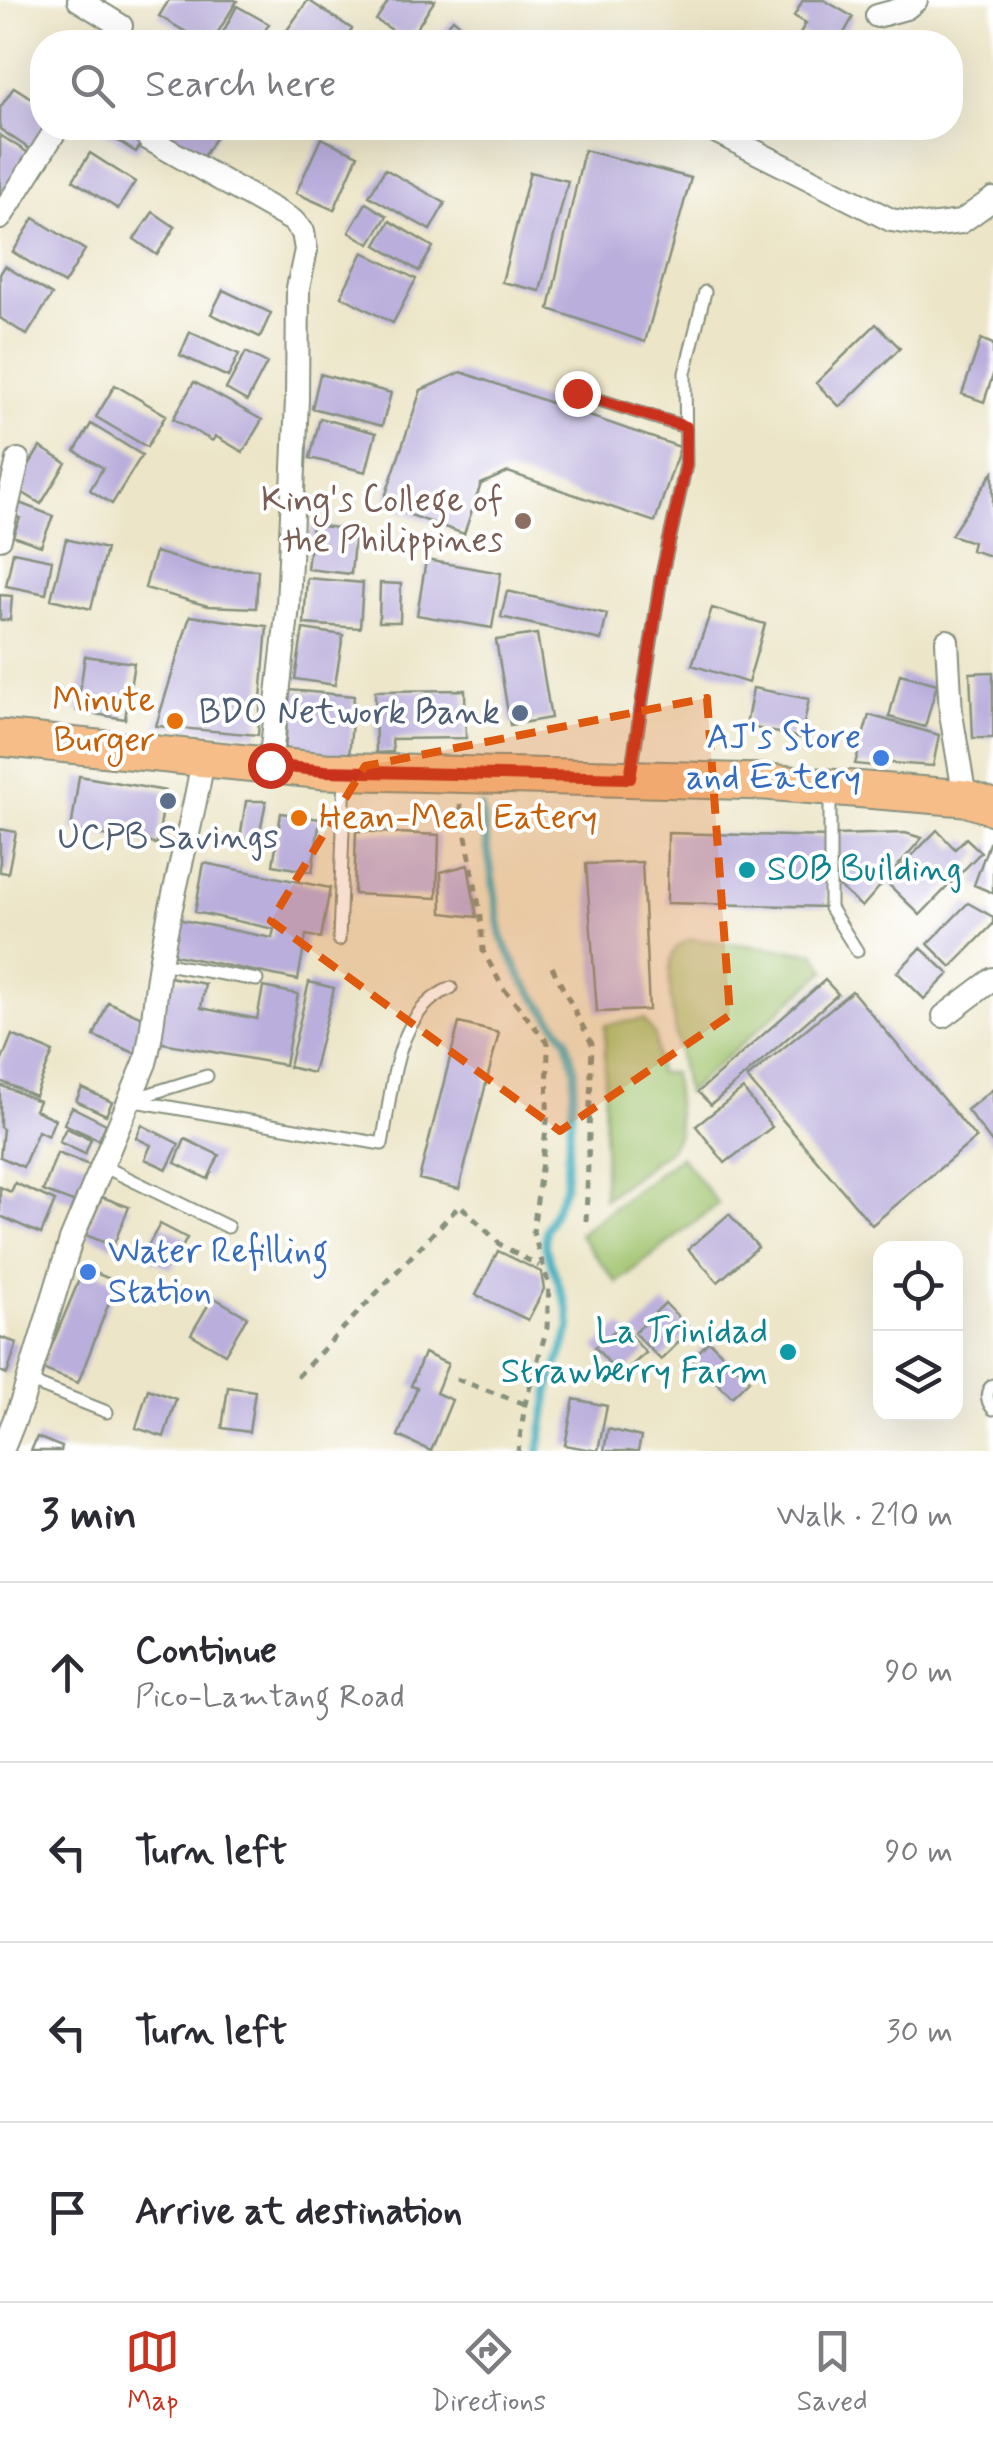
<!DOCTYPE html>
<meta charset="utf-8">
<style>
body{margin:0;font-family:Mynerve,sans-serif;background:#f2f2f3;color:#2b2b33}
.controls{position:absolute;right:30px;bottom:30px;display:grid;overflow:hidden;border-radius:20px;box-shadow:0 10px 40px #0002}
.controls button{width:90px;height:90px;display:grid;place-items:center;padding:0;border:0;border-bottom:2px solid #e1e1e2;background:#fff;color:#2b2b33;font:50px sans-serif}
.stop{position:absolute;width:30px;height:30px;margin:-22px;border:8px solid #c8321e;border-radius:50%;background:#fff}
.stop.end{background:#c8321e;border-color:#fff;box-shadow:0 2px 10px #0008}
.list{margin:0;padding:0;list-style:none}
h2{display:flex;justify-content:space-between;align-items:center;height:130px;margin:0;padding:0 40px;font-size:42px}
h2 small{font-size:32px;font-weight:400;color:#7c7c81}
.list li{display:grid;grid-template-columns:65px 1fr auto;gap:30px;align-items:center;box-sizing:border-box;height:180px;padding:0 40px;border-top:2px solid #e1e1e2}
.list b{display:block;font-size:38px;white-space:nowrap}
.list p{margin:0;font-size:32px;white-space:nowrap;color:#7c7c81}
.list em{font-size:32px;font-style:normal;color:#7c7c81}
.icon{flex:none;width:55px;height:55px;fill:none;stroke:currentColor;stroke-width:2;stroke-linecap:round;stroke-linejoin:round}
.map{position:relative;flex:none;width:993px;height:1451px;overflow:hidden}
.search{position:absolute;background:#fff;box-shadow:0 10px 40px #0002;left:30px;right:30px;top:30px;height:110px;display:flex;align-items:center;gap:25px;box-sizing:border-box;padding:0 35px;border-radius:40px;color:#7c7c81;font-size:38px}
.sheet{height:850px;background:#fff}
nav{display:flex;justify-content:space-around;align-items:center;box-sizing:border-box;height:140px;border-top:2px solid #e1e1e2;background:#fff;font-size:28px;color:#7c7c81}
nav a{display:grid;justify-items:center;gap:5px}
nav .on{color:#c8321e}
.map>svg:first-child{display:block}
.green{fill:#a0c36d;stroke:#608050;stroke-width:2.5}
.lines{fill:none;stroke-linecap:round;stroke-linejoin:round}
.stream{stroke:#40aebc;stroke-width:8}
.building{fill:#baaedc}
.lane-casing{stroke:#86917e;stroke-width:15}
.street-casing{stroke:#86917e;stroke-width:26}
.primary-casing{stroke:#86917e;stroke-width:39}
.path{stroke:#86917e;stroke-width:5;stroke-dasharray:8 8;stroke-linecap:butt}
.lane{stroke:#fff;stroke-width:11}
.street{stroke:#fff;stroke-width:22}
.primary{stroke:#f7bd88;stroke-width:35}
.route{stroke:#c8321e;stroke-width:12}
.marked{fill:#de580e;fill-opacity:0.2;stroke:#de580e;stroke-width:8;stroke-dasharray:20 12;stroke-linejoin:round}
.education-dot{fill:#8d6e63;stroke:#fff;stroke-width:4}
.service-dot{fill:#5c6f8a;stroke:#fff;stroke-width:4}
.food-dot{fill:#e8710a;stroke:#fff;stroke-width:4}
.shop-dot{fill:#3f7fe0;stroke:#fff;stroke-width:4}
.culture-dot{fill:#0f9aa8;stroke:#fff;stroke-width:4}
.labels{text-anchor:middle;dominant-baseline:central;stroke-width:8;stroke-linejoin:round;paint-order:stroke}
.education-label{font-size:35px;fill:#785e54;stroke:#fff;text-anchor:end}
.food-label{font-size:35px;fill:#c56008;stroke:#fff;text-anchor:end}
.service-label{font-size:35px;fill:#4e5e75;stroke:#fff;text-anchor:end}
.shop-label{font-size:35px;fill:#366cbe;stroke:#fff;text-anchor:end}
.culture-label{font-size:35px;fill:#0d838f;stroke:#fff;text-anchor:start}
</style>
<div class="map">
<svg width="993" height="1451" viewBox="0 0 993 1451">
<rect width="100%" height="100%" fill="#fff"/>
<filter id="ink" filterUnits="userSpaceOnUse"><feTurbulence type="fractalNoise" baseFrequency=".01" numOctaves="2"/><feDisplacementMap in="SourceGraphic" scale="20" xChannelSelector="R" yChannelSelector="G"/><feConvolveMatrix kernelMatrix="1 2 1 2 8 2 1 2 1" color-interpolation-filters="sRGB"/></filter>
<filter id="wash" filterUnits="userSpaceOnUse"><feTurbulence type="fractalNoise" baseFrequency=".0048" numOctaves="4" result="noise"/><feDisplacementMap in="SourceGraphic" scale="40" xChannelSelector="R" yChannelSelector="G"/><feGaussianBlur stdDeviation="2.25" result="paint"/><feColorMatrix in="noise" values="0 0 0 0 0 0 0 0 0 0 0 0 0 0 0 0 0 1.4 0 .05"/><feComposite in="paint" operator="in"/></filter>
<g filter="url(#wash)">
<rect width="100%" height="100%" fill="#ece5c7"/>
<path class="green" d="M 691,939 L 815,953 L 826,970 L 686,1093 C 681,1062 662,980 673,954 C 676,945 682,943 691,939 Z
M 644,1019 L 655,1036 L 658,1073 L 673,1073 L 679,1133 L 669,1150 L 604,1199 L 605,1025 Z
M 681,1156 L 718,1204 L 617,1283 L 579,1234 Z"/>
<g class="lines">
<path class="stream" d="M 481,807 L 502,939 L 524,982 L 566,1038 L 575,1071 L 565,1187 L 546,1230 L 545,1246 L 569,1312 L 570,1329 L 549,1391 L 539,1451"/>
</g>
<g id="blocks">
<path class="building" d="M 169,0 L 235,0 L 237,1 L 212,42 L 203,42 L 159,16 Z
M 308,0 L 352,29 L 344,42 L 300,42 L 285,33 Z
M 389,0 L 435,0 L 409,40 L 376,20 Z
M 803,0 L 824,0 L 853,17 L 839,42 L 817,42 L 800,33 L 806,23 L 794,16 Z
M 237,6 L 269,24 L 258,42 L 233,42 L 221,36 Z
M 453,19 L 475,36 L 469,42 L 433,42 Z
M 14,87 L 42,105 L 42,128 L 54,128 L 37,154 L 0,129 L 0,108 Z
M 97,128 L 152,128 L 136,152 Z
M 159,128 L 213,128 L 219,132 L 198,165 L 153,137 Z
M 0,135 L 33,156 L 0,208 Z
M 321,138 L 358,155 L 334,210 L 296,193 Z
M 584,150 L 691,178 L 645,342 L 549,309 Z
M 90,153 L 135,182 L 118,209 L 73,180 Z
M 385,169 L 445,203 L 430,230 L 369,196 Z
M 530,172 L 568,181 L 540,291 L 502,282 Z
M 366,203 L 387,216 L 370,244 L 349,232 Z
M 153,212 L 175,227 L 157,255 L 134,239 Z
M 34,218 L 85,250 L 64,284 L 13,252 Z
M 390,221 L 433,247 L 419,271 L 376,245 Z
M 363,252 L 416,279 L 393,323 L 341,296 Z
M 5,266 L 52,295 L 27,335 L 0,318 L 0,274 Z
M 223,290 L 271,313 L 260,337 L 211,314 Z
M 876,324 L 900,348 L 840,407 L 816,383 Z
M 190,332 L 239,354 L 228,377 L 180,355 Z
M 981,339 L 993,344 L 993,375 L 984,402 L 962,394 Z
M 246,352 L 267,363 L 247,401 L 226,389 Z
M 461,372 L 680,447 L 655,522 L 508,472 L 481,484 L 464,534 L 396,510 L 399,502 L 385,497 L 421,390 Z
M 320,374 L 391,393 L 382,426 L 312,408 Z
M 194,382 L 262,420 L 243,452 L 215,436 L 213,441 L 173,419 Z
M 115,385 L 166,415 L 147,447 L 96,417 Z
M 320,418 L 376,433 L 366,472 L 310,458 Z
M 91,424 L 142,455 L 112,504 L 90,490 L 103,468 L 75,451 Z
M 40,447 L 66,463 L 41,504 L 15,488 Z
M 993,472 L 993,557 L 971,550 L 973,542 L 951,535 Z
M 14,501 L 53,516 L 41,546 L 13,536 L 20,518 L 9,514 Z
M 312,525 L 355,530 L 351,574 L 307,569 Z
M 66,539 L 106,549 L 91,609 L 51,599 Z
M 13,552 L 52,560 L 46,594 L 6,586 Z
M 155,552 L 209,568 L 258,570 L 256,608 L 208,606 L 145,588 Z
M 426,560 L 501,573 L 492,628 L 417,615 Z
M 307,578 L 363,583 L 360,628 L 304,624 Z
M 380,583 L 401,584 L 400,622 L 379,622 Z
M 507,591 L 607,614 L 601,640 L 501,617 Z
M 0,595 L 12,596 L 10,620 L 0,620 Z
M 712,608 L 765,624 L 748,683 L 692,665 Z
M 190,616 L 267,626 L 258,735 L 156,726 Z
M 303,629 L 343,635 L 335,685 L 295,679 Z
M 537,634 L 551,718 L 510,725 L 496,640 Z
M 85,656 L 134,663 L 125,719 L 77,711 Z
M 993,672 L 993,738 L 973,738 L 970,673 Z
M 900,674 L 937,684 L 925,727 L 889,717 Z
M 753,688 L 809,699 L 801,738 L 746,726 Z
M 289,690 L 354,696 L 349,758 L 285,752 Z
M 465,690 L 466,738 L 392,739 L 393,752 L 376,753 L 375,691 Z
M 869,715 L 939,735 L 933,766 L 876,762 L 874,766 L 855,764 Z
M 79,776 L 166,791 L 157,844 L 71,830 Z
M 246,801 L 266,801 L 258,842 L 240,839 Z
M 281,813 L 320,819 L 312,872 L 273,865 Z
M 0,829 L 16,832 L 8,873 L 0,872 Z
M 937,830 L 955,849 L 966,838 L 981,852 L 920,915 L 886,882 Z
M 356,831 L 439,835 L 437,898 L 354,894 Z
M 668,833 L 828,837 L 826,907 L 667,903 Z
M 905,833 L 922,838 L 862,907 L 834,882 L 835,835 Z
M 989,843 L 993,845 L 993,893 L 974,885 Z
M 642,862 L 649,1010 L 597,1012 L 586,864 Z
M 204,863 L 330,888 L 321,938 L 306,935 L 298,980 L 165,953 L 172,918 L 272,938 L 274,929 L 195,912 Z
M 468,865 L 477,917 L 442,913 L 441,872 Z
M 968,903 L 993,917 L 993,924 L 951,967 L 928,944 Z
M 921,948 L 949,974 L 924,999 L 897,972 Z
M 169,977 L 205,984 L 201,1008 L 257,1019 L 263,987 L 298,994 L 285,1065 L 157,1042 Z
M 825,980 L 838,994 L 711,1105 L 698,1092 Z
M 309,982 L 334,988 L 313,1073 L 289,1067 Z
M 852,991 L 976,1138 L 872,1225 L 747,1078 Z
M 108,1002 L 151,1021 L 137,1054 L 94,1036 Z
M 459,1023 L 499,1033 L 459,1189 L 419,1179 Z
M 12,1035 L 53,1052 L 35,1096 L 0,1081 L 0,1065 Z
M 0,1085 L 39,1101 L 35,1110 L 55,1119 L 48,1136 L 38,1131 L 23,1167 L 0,1157 L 3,1129 L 0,1127 Z
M 82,1088 L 112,1102 L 106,1115 L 76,1101 Z
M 743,1089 L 772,1127 L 725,1163 L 696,1126 Z
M 993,1089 L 993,1144 L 967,1110 Z
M 72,1107 L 106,1124 L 99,1140 L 64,1124 Z
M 142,1125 L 179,1144 L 167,1169 L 145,1159 L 151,1145 L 136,1138 Z
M 66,1128 L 91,1139 L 85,1154 L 59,1142 Z
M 185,1139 L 219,1155 L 208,1179 L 175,1163 Z
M 57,1153 L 95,1167 L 81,1205 L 43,1191 Z
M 15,1183 L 55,1201 L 41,1234 L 0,1216 L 0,1187 L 11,1192 Z
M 102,1197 L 129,1207 L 113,1246 L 86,1235 Z
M 729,1214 L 758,1247 L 718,1282 L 688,1249 Z
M 160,1224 L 187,1238 L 171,1269 L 143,1255 Z
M 498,1251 L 541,1272 L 544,1289 L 528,1320 L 476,1295 Z
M 84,1268 L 117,1282 L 78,1383 L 42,1369 Z
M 213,1297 L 247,1317 L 225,1354 L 191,1334 Z
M 665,1303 L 691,1330 L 661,1360 L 634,1333 Z
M 621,1325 L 646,1353 L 620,1375 L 595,1347 Z
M 0,1337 L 17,1343 L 7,1374 L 0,1371 Z
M 709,1341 L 749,1380 L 732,1397 L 692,1359 Z
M 424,1353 L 448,1364 L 436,1393 L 452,1400 L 431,1451 L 398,1436 L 417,1388 L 411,1386 Z
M 228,1387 L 255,1391 L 249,1432 L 222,1428 Z
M 148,1389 L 176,1399 L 164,1437 L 136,1428 Z
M 574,1399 L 607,1406 L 598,1451 L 565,1445 Z
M 608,1429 L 641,1437 L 638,1451 L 604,1451 Z
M 37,1437 L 62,1447 L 61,1451 L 31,1451 Z"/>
</g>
</g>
<g filter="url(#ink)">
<use href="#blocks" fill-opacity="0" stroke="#86917e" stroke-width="2.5"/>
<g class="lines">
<defs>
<path id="lane" d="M 577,393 L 685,427
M 631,773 L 661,578 L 686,465 L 685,373 L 705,292
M 830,792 L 830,908 L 857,951
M 339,940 L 345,775
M 160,963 L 257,980
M 133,1099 L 207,1076
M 129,1100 L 382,1144 C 393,1090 393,1012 451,988
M 103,1166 L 228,1227
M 28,1381 L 107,1412
M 993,1385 C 984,1392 987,1402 993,1409"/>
<path id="street" d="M 79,0 L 121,26 L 111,42
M 877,16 L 906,8 L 916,0
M 709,128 L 891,220 L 929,226 L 961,222 L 993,199
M 149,139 L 292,220 L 303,232 L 306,250 L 298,288 L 297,399 L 288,606 L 270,765
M 0,218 L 57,128
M 0,538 L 18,460
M 947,641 L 951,714 L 965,798
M 944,1016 L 993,979
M 2,1451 L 22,1401 L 71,1240 L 145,1063 C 154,1031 154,998 160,964 C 171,895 192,828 203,759"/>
<path id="primary" d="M 0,738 L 325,771 L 766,782 L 965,798 L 993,807"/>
</defs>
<use href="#lane" class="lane-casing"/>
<use href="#street" class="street-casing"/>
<use href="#primary" class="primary-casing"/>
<path class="path" d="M 460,804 L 481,917 L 483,951 L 503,988 L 548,1043 L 547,1121 L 533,1232 L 549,1285 L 547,1328 L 525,1404 L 518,1451
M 552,967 L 592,1044 L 586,1223
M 297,1377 L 460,1205 L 501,1245 L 539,1266
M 456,1379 L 525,1404"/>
<use href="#lane" class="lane"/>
<use href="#street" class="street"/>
<use href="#primary" class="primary"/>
</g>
</g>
<g class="lines" filter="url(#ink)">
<path class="route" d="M 270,765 L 325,771 L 630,778 L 661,578 L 686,465 L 686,427 L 577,393"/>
</g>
<path class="marked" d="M 707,698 L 730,1015 L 560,1131 L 271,921 L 365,766 Z"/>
<circle class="education-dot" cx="523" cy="521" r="10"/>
<g class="service-dot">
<circle cx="520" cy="713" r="10"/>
<circle cx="168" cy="801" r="10"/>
</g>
<g class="food-dot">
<circle cx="175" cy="721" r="10"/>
<circle cx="299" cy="818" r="10"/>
</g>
<g class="shop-dot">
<circle cx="881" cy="758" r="10"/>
<circle cx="88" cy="1272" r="10"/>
</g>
<g class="culture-dot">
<circle cx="747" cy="870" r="10"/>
<circle cx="788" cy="1352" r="10"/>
</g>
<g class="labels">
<g class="education-label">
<text x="503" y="501">King's College of<tspan x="503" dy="40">the Philippines</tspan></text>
</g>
<g class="food-label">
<text x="155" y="701">Minute<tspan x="155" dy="40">Burger</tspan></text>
<text x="319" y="818" text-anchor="start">Hean-Meal Eatery</text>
</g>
<g class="service-label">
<text x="500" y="713">BDO Network Bank</text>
<text x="168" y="838" text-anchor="middle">UCPB Savings</text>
</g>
<g class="shop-label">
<text x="861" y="738">AJ's Store<tspan x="861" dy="40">and Eatery</tspan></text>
<text x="108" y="1252" text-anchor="start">Water Refilling<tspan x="108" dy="40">Station</tspan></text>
</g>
<g class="culture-label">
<text x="767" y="870">SOB Building</text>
<text x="768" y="1332" text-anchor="end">La Trinidad<tspan x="768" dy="40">Strawberry Farm</tspan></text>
</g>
</g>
</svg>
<div class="controls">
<button><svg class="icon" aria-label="locate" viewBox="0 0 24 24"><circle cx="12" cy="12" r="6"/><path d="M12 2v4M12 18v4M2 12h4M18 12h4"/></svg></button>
<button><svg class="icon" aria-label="layers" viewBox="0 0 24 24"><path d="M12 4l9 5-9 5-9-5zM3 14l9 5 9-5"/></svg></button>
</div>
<div class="stop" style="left:270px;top:765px"></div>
<div class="stop end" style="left:577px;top:393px"></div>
<div class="search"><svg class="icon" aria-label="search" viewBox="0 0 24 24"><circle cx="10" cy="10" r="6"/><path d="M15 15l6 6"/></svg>Search here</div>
</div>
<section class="sheet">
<h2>3 min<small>Walk · 210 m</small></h2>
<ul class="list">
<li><svg class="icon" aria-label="ahead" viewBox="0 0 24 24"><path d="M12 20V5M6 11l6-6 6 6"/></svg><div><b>Continue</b><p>Pico-Lamtang Road</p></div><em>90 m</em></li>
<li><svg class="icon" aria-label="left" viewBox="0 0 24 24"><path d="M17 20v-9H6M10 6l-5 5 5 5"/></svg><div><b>Turn left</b></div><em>90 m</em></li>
<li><svg class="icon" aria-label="left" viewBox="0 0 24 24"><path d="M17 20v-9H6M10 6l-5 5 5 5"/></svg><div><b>Turn left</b></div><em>30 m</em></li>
<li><svg class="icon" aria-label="arrive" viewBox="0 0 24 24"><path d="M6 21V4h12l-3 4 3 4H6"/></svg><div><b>Arrive at destination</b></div></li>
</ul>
</section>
<nav>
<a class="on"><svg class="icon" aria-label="map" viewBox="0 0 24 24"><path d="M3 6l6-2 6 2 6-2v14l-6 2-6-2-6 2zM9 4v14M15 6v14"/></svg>Map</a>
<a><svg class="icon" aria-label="directions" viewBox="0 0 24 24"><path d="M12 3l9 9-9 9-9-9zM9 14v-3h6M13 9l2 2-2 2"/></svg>Directions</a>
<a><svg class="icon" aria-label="saved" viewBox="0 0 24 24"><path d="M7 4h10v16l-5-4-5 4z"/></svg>Saved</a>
</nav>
